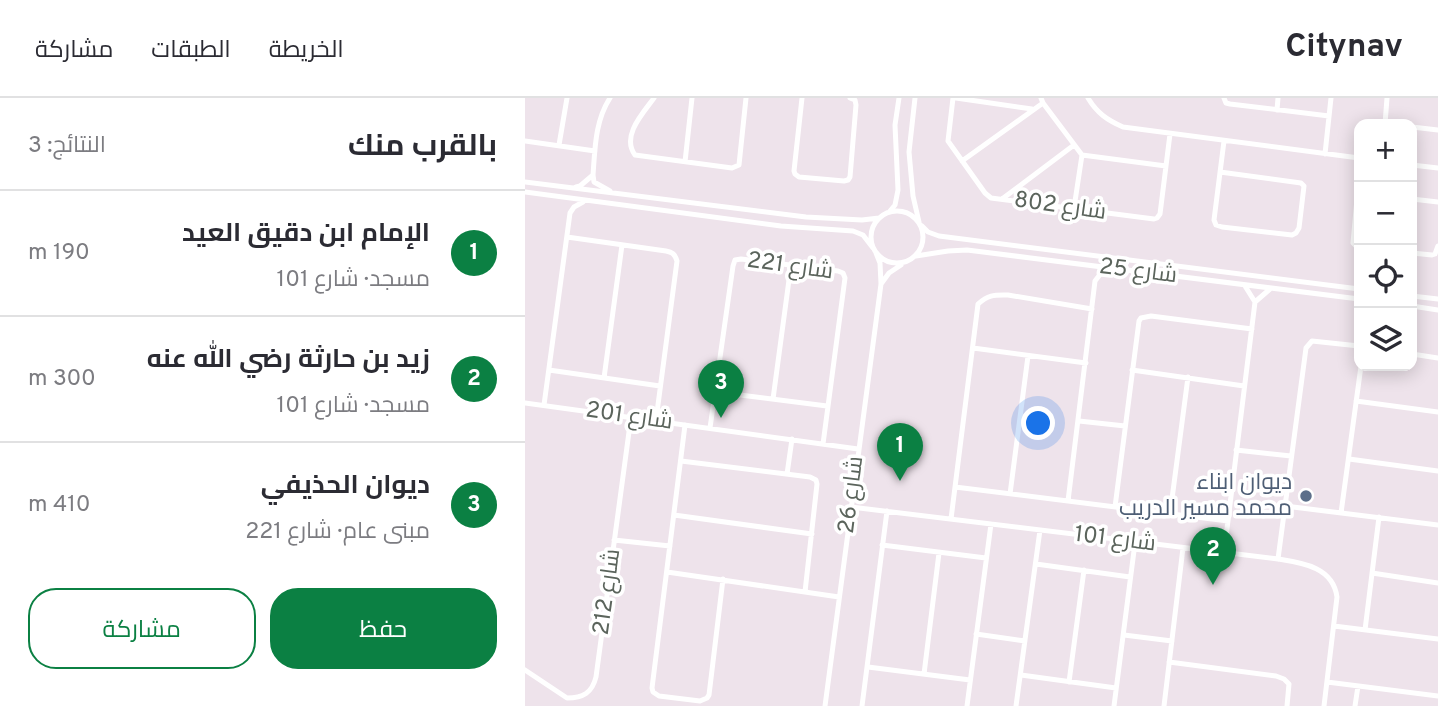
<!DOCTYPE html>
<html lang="ar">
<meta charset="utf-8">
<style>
body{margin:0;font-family:Overpass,Cairo,sans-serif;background:#f2f2f3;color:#2b2b33;direction:rtl}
.controls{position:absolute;right:21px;top:21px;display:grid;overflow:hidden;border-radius:14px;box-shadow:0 4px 18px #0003}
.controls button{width:63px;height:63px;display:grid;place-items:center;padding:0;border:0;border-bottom:2px solid #e1e1e2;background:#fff;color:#2b2b33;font:35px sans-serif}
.you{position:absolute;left:514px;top:326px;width:24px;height:24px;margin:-18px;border:5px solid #fff;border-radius:50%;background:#1a73e8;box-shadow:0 0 0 10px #1a73e833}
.badge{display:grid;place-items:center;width:46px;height:46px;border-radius:50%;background:#0b8043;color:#fff;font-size:23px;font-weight:700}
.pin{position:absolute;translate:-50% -58px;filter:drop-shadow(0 2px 4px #0008)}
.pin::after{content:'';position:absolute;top:37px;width:24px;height:21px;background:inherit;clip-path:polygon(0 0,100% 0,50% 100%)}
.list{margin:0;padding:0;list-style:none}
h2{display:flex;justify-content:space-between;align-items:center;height:91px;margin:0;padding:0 28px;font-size:30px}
h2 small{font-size:23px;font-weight:400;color:#7c7c81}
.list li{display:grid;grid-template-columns:46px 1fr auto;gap:21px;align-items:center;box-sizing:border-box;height:126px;padding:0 28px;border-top:2px solid #e1e1e2}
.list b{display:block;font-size:26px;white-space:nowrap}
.list p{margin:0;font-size:23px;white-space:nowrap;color:#7c7c81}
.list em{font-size:23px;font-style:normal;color:#7c7c81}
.actions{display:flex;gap:14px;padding:21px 28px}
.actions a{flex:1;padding:16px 0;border:2px solid #0b8043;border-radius:28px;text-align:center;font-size:24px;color:#0b8043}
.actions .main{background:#0b8043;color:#fff}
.icon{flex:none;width:38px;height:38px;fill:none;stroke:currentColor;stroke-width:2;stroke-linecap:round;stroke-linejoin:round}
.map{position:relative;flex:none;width:913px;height:608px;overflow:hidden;direction:ltr}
header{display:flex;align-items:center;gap:42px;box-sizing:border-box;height:98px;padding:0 35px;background:#fff;border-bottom:2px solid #e1e1e2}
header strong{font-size:33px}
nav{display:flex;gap:38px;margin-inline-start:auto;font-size:24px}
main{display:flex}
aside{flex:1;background:#fff}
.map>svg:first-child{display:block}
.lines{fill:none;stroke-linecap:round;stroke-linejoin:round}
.minor{stroke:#fff;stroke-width:5}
.service-dot{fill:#5c6f8a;stroke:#fff;stroke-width:2.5}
.labels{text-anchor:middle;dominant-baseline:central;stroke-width:7;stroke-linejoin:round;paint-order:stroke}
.street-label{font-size:23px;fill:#5b645c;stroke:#fff}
.service-label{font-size:23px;fill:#4e5e75;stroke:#fff;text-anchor:end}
</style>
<header>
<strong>Citynav</strong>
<nav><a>الخريطة</a><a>الطبقات</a><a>مشاركة</a></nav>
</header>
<main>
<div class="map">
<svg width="913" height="608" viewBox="0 0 913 608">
<rect width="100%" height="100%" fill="#eee3eb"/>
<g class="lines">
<path class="minor" d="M 129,0 C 118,15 96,38 110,57 L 207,70 L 214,67 L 221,0
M 277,0 L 269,73 L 270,76 L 274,79 L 319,83 L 323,82 L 325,79 L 331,7 L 330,2 L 325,0
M 390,0 L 384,54 L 388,98 L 394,124
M 428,0 L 423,43 L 460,95 L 466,100 L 629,121 L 632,120 L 635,116 L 645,36
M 431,0 L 507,11
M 516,0 L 518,5 L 557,57 L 641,68
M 563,0 C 572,15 582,22 598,29 L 834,60
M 699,0 L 701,5 L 705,6 L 804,18
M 752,12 L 753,0
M 860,26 L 862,0
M 887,29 L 913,32
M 0,43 L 70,53
M 34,47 L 42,0
M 800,56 L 806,0
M 437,63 L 518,5
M 160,64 L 167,0
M 887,67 L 913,70
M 695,74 L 776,85 L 779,88 L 774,130 L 771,135 L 767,137 L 697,129 L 691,127 L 689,122 L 699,43
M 0,84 L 281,119 L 337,122 L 354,120
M 51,89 L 55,88 L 68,77
M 85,93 L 69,84 L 68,77 C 70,51 70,23 85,0
M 0,94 L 256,128 L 328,133 L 338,137 L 348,150
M 834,98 L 832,101 L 828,145 L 832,149 L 834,149
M 477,101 L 549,47
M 887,101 L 913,104
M 549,110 L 557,57
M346 139a26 26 0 1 1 52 0a26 26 0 1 1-52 0Z
M 365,113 L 370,107 L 373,92 L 370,27 L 374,0
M 397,128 L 403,134 L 414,138 L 834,191
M 42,139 L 141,153 C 147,154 150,156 152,163 L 131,322
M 887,155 L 907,157 L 910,156 L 913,148
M 391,158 L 423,153 L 442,152 L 834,201
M 356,186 L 364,175 L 376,167
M 887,198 L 913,201
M 730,204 L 745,191
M 887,208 L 913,212
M 448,250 L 561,265
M 887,256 L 913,260
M 24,272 L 135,288
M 607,272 L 719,288
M 79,280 L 97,147
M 191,294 L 302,308
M 248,301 L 266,167
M 831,303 L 913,314
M 0,305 L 333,351
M 19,307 L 45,115 L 49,109 L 58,104
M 554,323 L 600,328
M 160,327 L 127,590 L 128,594 L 134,598 L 175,603 L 182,600 L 184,597 L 198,481
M 185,330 L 208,168 L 210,162 L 216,161 L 313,173 L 318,175 L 320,180 L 298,346
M 711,352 L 766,358
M 824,361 L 913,373
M 156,363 L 285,379 L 291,382 L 292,386 L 280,494
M 262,376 L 267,341
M 430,389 L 703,423
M 485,396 L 503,258
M 543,403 L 570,183 L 580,170
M 760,408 L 913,427
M 326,409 L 753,461 C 778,465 808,469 812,499 L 799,608
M 590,409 L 614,223 L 616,220 L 626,218 L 727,231
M 816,415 L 836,268
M 645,416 L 663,279
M 149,417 L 287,436
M 426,421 L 453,206 C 464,196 470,197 483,197 L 567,211
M 89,442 L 145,448
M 357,447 L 461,460
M 699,455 L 730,204 L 720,188
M 753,461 L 781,250 L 787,243 L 834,248
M 511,466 L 605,479
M 142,474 L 314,499
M 847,475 L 913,485
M 809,528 L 913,541
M 840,532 L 854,419
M 451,536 L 500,543
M 599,537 L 647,543
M 644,564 L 751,578 L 759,581 L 764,586 L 762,608
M 343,569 L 445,582
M 0,572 L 42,600 C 58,600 67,595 71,579 L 106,319
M 399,576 L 414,455
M 496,577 L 591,590
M 544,584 L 559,472
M 802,584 L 913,598
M 300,608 L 356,186 L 355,165 L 351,155
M 337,608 L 362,413
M 442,608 L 466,426
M 491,608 L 515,432
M 589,608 L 610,445
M 639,608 L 658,450
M 830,608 L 833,588"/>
</g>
<circle class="service-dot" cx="781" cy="398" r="7"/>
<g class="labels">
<g class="street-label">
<text transform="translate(535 109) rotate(8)">شارع 802</text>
<text transform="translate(265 169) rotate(8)">شارع 221</text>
<text transform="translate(613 174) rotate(7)">شارع 25</text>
<text transform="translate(104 319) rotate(8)">شارع 201</text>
<text transform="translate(327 397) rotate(-83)">شارع 26</text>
<text transform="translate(590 442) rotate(7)">شارع 101</text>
<text transform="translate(83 494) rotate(-82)">شارع 212</text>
</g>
<g class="service-label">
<text x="767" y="385">ديوان ابناء<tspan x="767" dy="26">محمد مسير الدريب</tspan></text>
</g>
</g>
</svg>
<div class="controls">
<button>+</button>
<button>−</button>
<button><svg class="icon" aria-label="locate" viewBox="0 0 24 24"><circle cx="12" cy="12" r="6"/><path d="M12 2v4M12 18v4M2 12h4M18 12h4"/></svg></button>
<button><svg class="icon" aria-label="layers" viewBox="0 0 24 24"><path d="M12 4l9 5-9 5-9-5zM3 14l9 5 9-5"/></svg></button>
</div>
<div class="you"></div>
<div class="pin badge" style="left:375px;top:383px">1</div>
<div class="pin badge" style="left:688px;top:487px">2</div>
<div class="pin badge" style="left:196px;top:320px">3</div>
</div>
<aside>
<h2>بالقرب منك<small>النتائج: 3</small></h2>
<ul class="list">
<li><span class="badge">1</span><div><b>الإمام ابن دقيق العيد</b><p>مسجد · شارع 101</p></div><em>190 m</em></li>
<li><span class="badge">2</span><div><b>زيد بن حارثة رضي الله عنه</b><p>مسجد · شارع 101</p></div><em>300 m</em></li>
<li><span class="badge">3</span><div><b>ديوان الحذيفي</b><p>مبنى عام · شارع 221</p></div><em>410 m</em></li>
</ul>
<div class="actions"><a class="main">حفظ</a><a>مشاركة</a></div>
</aside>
</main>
